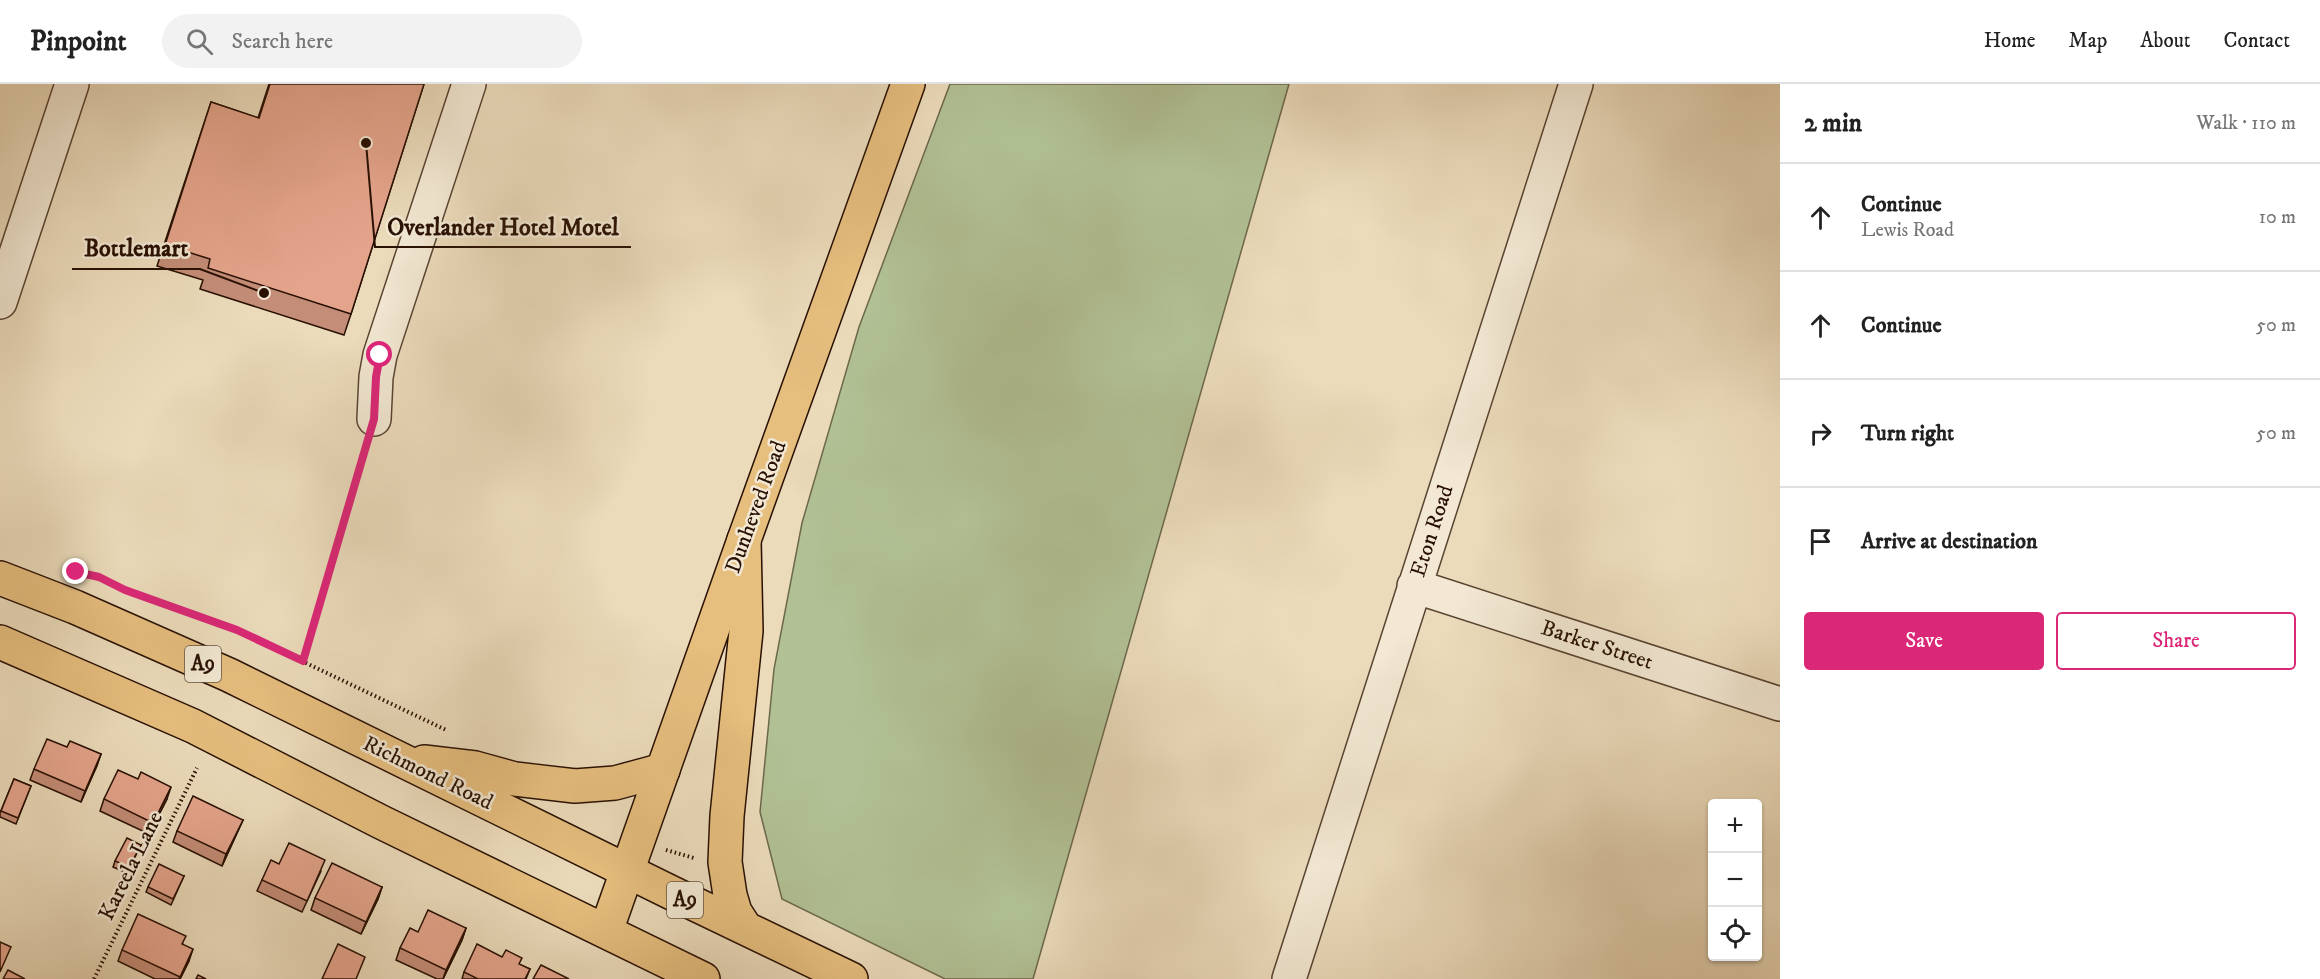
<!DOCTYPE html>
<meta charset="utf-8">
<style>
body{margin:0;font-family:"IM FELL DW Pica",serif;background:#f2f2f2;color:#222}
.controls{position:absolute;right:18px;bottom:18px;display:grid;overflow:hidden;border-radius:6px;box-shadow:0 2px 4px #0004}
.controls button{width:54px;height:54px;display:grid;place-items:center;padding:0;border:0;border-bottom:2px solid #e0e0e0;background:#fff;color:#222;font:30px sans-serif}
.stop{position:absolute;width:18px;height:18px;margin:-14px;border:4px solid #db2777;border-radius:50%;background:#fff}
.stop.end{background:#db2777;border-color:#fff;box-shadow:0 2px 6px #0008}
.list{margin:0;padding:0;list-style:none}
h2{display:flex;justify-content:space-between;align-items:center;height:78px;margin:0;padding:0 24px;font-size:26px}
h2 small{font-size:20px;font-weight:400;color:#767676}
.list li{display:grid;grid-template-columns:39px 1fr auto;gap:18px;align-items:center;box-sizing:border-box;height:108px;padding:0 24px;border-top:2px solid #e0e0e0}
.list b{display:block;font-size:22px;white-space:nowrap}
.list p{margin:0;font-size:20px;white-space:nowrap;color:#767676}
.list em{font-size:20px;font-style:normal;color:#767676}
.actions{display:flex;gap:12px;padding:18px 24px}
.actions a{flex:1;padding:14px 0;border:2px solid #db2777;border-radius:6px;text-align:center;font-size:21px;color:#db2777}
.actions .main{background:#db2777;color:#fff}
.icon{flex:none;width:33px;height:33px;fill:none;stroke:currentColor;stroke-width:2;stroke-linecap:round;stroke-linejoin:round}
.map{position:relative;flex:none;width:1780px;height:895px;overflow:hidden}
header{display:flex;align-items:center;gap:36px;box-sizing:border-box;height:84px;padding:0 30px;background:#fff;border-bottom:2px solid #e0e0e0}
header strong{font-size:28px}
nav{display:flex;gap:33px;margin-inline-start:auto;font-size:21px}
.search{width:420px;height:54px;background:#f2f2f2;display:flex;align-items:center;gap:15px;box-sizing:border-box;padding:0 21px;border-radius:33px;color:#767676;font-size:22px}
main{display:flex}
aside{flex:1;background:#fff}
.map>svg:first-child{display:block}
.green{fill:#b1c195;stroke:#6c684c;stroke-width:1.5}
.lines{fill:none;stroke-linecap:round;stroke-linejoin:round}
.minor-casing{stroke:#594331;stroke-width:36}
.major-casing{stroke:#281003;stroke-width:36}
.highway-casing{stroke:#281003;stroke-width:36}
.path{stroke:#281003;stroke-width:4;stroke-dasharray:1.5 3;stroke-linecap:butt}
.minor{stroke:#f2e8d3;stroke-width:33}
.major{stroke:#e6be7e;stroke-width:33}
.highway{stroke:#e6be7e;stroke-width:33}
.wall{fill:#c48d78;stroke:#281003;stroke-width:1.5}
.shaded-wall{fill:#a07362;stroke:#281003;stroke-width:1.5}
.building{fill:#e4a48c;stroke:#281003;stroke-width:1.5}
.route{stroke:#db2777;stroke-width:8}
.labels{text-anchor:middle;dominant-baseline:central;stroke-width:5;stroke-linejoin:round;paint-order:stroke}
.shield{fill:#f2e8d3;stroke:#655141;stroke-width:1.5}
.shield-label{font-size:21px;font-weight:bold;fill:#281003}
.street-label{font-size:22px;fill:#281003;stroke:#f2e8d3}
.leader{fill:none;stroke:#281003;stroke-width:2}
.callout-dot{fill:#281003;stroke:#f2e8d3;stroke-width:2}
.callout-label{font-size:24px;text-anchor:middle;font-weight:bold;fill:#281003;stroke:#f2e8d3;stroke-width:5;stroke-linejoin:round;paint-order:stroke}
</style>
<header>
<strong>Pinpoint</strong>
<div class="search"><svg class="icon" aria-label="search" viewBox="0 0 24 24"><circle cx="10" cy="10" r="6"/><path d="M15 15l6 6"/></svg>Search here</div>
<nav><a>Home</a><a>Map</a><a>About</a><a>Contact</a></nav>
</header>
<main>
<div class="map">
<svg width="1780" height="895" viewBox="0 0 1780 895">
<rect width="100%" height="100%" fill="#ebdbbb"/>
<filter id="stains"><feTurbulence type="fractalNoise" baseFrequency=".00333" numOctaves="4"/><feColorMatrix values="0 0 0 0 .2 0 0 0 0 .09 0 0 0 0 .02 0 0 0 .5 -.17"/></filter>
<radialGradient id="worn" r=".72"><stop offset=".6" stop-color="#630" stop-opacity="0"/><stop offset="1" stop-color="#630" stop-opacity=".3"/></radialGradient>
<path class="green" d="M 950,0 L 1289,0 L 1033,895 L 945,895 L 782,815 L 760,728 L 774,585 L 802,439 L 859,243 Z"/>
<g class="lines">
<defs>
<path id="minor" d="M 0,218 L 72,0
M 374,335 L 376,293 L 380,271 L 469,0
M 1414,502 L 1780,620
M 1289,895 L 1576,0"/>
<path id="major" d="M 606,847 L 744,456 L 908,0"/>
<path id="highway" d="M 0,494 L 75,523 L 229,591 L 672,809 L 851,895
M 0,558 L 193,642 L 381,738 L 703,895
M 424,678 L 475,684 L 515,695 L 575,702 L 615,699 L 663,686
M 744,842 L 735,828 L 730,811 L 725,778 L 727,732 L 746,547 L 744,456"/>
</defs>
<use href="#minor" class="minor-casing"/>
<use href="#major" class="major-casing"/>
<use href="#highway" class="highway-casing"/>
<path class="path" d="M 85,490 L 99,493 L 125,506 L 237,546 L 446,646
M 303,577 L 365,364
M 666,766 L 694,774
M 94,895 L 197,684"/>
<use href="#minor" class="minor"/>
<use href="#major" class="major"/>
<use href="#highway" class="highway"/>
</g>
<path class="wall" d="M 269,0 L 424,0 L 351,230 L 344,251 L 200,205 L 203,196 L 157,182 L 211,18 L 258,34 Z
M 67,663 L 101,670 L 81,718 L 30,696 L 34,685 Z
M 14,695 L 31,702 L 16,740 L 0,733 L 0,729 Z
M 104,715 L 167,715 L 149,750 L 100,727 Z
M 243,736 L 238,747 L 222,782 L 173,758 L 177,747 Z
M 141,761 L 127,789 L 113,783 L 115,777 Z
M 279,780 L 321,787 L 302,828 L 257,807 L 262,796 Z
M 184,792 L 171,821 L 146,808 L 148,803 Z
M 382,803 L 378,815 L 361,850 L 311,826 L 315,814 Z
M 466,844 L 462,856 L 443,895 L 437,895 L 396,876 L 400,864 L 418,848 Z
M 183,860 L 189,877 L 180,895 L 155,895 L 118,877 L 122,866 Z
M 502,873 L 530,885 L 526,895 L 462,895 L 464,888 Z"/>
<path class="shaded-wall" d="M 101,670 L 97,682 L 81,718 L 85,707 Z
M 171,703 L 167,715 L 149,750 L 153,739 Z
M 243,736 L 238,747 L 222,782 L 226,770 Z
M 382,803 L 378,815 L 361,850 L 366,838 Z
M 466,844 L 462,856 L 443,895 L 446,886 Z
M 193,865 L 189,877 L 180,895 L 179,895 Z"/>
<path class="building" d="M 270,0 L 424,0 L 351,230 L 208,184 L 210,175 L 165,161 L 211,18 L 259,34 Z
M 47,655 L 67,663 L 70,657 L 101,670 L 85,707 L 34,685 Z
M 118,686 L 138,695 L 141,688 L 171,703 L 153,739 L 104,715 Z
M 14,695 L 31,702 L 18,734 L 1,727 Z
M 193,712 L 243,736 L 226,770 L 177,747 Z
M 127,754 L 141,761 L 129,783 L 115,777 Z
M 289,759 L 325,776 L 307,817 L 262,796 L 271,776 L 279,780 Z
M 332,779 L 382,803 L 366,838 L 315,814 Z
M 159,780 L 184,792 L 173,815 L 148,803 Z
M 428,826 L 466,844 L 446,886 L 400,864 L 410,844 L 418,848 Z
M 138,830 L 186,852 L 182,860 L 193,865 L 180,893 L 122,866 Z
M 0,858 L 11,863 L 0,888 Z
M 338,860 L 365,873 L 356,895 L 322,895 Z
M 477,860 L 502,873 L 506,866 L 522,874 L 519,880 L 530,885 L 525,895 L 478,895 L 464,888 Z
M 541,881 L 569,895 L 533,895 Z
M 8,886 L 25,895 L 3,895 Z
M 198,891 L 206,895 L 196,895 Z"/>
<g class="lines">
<path class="route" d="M 76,488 L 99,493 L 125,506 L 237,546 L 303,577 L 374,335 L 376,293 L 380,271"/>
</g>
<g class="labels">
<g class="shield">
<rect x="185" y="562" width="36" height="36" rx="4.5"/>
<rect x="667" y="798" width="36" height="36" rx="4.5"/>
</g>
<g class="shield-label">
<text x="203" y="580">A9</text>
<text x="685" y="816">A9</text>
</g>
<g class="street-label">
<text transform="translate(756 423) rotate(-70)">Dunheved Road</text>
<text transform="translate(1432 447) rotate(-72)">Eton Road</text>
<text transform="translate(1597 561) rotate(18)">Barker Street</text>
<text transform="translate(428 689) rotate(26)">Richmond Road</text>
<text transform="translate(131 782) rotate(-64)">Kareela Lane</text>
</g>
</g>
<path class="leader" d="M366 59L375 163H631M264 209L200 185H72"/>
<g class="callout-dot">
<circle cx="366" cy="59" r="6"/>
<circle cx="264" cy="209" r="6"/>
</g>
<g class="callout-label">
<text x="503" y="151">Overlander Hotel Motel</text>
<text x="136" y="172">Bottlemart</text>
</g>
<rect width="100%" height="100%" filter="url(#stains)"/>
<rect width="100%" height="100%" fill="url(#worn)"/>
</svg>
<div class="controls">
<button>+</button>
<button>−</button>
<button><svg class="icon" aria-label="locate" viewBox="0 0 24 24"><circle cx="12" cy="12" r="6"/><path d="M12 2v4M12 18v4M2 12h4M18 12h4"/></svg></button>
</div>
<div class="stop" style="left:380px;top:271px"></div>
<div class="stop end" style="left:76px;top:488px"></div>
</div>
<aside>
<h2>2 min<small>Walk · 110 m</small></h2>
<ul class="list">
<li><svg class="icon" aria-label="ahead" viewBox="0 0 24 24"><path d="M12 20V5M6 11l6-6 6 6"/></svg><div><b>Continue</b><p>Lewis Road</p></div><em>10 m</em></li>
<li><svg class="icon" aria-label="ahead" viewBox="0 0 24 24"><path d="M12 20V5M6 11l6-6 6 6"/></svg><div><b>Continue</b></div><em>50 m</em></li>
<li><svg class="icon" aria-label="right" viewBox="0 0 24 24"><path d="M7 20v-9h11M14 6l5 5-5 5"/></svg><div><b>Turn right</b></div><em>50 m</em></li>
<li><svg class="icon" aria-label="arrive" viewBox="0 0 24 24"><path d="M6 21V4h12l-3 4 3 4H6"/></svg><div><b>Arrive at destination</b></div></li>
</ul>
<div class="actions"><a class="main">Save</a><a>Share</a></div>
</aside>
</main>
